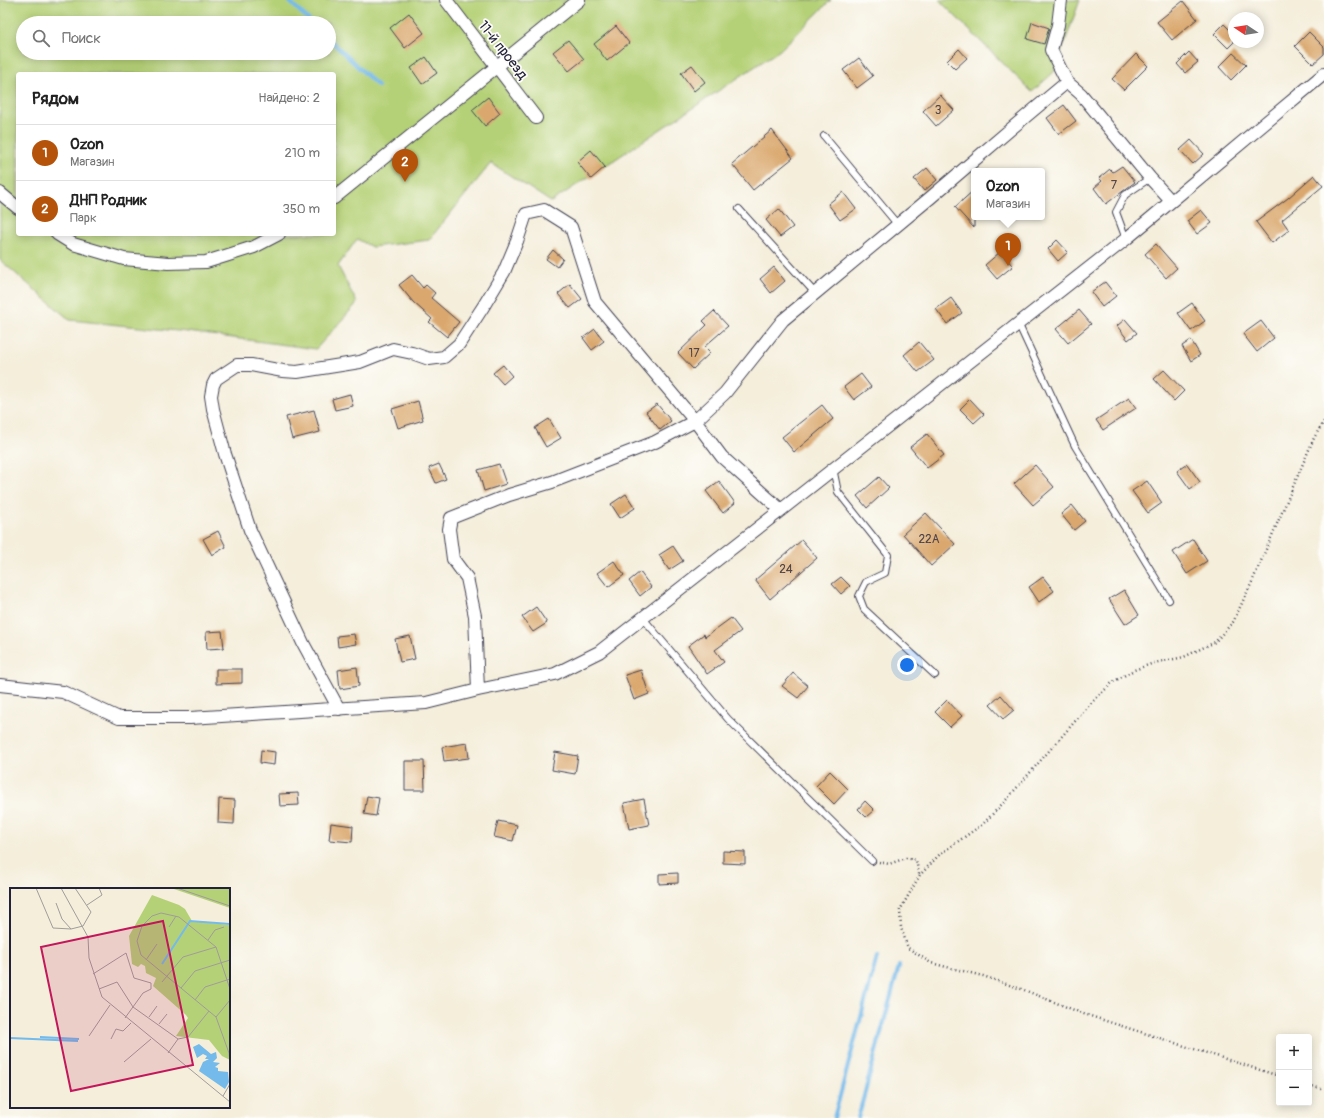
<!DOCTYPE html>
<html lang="ru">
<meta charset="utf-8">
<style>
body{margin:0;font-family:Pangolin,sans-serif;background:#f2f2f2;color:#222}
.controls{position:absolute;right:12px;bottom:12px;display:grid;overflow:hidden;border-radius:4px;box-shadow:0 2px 10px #0003}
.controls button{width:36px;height:36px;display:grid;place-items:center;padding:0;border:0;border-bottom:1px solid #e0e0e0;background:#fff;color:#222;font:20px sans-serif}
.compass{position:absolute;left:1228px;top:12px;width:36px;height:36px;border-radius:50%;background:#fff;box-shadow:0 2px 10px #0003;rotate:282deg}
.you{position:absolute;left:907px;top:665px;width:14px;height:14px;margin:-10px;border:3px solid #fff;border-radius:50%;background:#1a73e8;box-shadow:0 0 0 6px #1a73e833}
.badge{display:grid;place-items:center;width:26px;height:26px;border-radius:50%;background:#b45309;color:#fff;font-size:13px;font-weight:700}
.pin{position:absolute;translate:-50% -33px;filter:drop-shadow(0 1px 2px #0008)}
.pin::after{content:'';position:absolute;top:21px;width:14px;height:12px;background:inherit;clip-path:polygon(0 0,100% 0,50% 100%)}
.popup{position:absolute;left:971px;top:168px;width:74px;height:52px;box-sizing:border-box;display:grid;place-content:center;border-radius:4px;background:#fff;filter:drop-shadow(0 1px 3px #0005);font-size:13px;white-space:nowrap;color:#767676}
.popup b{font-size:15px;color:#222}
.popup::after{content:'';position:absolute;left:50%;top:100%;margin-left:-8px;border:8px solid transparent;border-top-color:#fff}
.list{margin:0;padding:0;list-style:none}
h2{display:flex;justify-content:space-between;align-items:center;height:52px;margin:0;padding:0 16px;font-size:17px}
h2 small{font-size:13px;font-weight:400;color:#767676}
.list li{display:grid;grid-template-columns:26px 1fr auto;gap:12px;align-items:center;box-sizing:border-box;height:56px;padding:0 16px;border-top:1px solid #e0e0e0}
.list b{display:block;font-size:15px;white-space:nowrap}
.list p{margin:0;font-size:13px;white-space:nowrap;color:#767676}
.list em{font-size:13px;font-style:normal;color:#767676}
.icon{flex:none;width:22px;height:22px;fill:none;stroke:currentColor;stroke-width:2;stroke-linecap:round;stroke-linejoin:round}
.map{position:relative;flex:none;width:1324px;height:1118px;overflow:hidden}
.search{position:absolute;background:#fff;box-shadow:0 2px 10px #0003;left:16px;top:16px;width:320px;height:44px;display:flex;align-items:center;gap:10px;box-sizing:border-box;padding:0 14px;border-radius:22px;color:#767676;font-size:15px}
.panel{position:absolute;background:#fff;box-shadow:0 2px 10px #0003;left:16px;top:72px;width:320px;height:164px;border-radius:4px}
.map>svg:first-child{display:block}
.green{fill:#b5d177;stroke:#6c7a59;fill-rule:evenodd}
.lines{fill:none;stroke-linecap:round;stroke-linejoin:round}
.stream{stroke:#74baeb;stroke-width:4}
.building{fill:#daa86e}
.lane-casing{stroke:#424153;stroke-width:8}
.street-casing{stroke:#424153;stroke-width:14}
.path{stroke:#424153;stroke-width:2.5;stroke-dasharray:1 3;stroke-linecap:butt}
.lane{stroke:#fff;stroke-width:6}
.street{stroke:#fff;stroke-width:12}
.labels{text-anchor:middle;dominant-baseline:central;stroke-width:3.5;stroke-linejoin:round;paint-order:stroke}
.number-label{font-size:12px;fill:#504448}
.street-label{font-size:14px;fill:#22223b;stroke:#fdfcf7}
.inset-river{fill:none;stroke:#74baeb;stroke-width:2}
.inset-road{fill:none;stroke:#a09c9b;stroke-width:1}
.view{fill:#c2185b;fill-opacity:0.15;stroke:#c2185b;stroke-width:2}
.inset-edge{fill:none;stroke:#22223b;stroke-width:2}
</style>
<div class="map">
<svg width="1324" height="1118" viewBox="0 0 1324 1118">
<rect width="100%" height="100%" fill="#fdfcf7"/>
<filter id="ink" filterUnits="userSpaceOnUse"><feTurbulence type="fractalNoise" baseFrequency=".025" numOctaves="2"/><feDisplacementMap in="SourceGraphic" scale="8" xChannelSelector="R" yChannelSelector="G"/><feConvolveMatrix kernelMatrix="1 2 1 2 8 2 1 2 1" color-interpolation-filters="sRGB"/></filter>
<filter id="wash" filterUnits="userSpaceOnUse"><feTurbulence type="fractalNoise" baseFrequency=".012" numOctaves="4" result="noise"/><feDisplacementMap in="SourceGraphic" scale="16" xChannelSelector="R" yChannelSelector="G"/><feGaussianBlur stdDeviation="0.9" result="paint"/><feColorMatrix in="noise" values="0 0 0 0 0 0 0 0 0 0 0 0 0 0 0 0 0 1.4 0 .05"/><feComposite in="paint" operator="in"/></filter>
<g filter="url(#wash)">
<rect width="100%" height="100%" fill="#f4eedb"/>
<path class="green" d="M 0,0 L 831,0 L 780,50 L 551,202 L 491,163 L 429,240 L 372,247 L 357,239 L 338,266 L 357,303 L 316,349 L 188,332 L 70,320 L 0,260 ZM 23,23 L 329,23 L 329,53 L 23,53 ZM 18,74 L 334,74 L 334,234 L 18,234 Z
M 939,0 L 1080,0 L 1054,72 L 1032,92 Z"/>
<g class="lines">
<path class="stream" d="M 288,0 L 312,23
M 329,39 L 378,86
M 834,1118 L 877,957
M 858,1118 L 899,966"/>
</g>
<g id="blocks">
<path class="building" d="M 1183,1 L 1197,19 L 1172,40 L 1157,22 Z
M 409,13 L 424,33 L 405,48 L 390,28 Z
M 1032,22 L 1049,28 L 1044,44 L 1027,39 Z
M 1224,24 L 1234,34 L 1234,42 L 1228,48 L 1214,34 Z
M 616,26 L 629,43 L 607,61 L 594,44 Z
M 1309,32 L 1324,47 L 1324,54 L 1313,64 L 1295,46 Z
M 568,40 L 584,59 L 569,71 L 553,52 Z
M 959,49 L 967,58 L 955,69 L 947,61 Z
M 1189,52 L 1198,62 L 1185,73 L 1177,64 Z
M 1233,53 L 1246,65 L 1231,80 L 1219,67 Z
M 1136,54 L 1148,66 L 1124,90 L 1112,79 Z
M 426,57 L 437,73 L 422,84 L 411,68 Z
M 859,58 L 873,76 L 857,88 L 843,70 Z
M 692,65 L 705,82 L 694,91 L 681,73 Z
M 940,95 L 954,110 L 936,126 L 923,111 Z
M 488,97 L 500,113 L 485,126 L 472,110 Z
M 1064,105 L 1076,121 L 1059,134 L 1047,118 Z
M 772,130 L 793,158 L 753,190 L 732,164 Z
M 1191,140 L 1204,154 L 1193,164 L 1180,150 Z
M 591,150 L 605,167 L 591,179 L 577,162 Z
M 1122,166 L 1135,182 L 1106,204 L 1094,188 L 1102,181 L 1099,178 L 1110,169 L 1113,172 Z
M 927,168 L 937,180 L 924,191 L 914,179 Z
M 1314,175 L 1323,186 L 1282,220 L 1289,230 L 1272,243 L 1256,222 L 1288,198 Z
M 974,190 L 974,228 L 955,207 Z
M 843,192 L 856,209 L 840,220 L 828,204 Z
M 779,209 L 793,227 L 780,237 L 766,220 Z
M 1201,210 L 1212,223 L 1197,234 L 1187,221 Z
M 1057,240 L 1068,252 L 1058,261 L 1048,249 Z
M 1156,244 L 1177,268 L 1166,278 L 1145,254 Z
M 553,250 L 563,259 L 557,267 L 546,259 Z
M 1000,252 L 1013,266 L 997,279 L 985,265 Z
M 774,267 L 785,281 L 771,293 L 760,279 Z
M 412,275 L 423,288 L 426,285 L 435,293 L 431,298 L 459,322 L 447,337 L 429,322 L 432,319 L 413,302 L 399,285 Z
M 1105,282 L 1116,296 L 1102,307 L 1091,292 Z
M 570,284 L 582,299 L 570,308 L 558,294 Z
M 951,298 L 962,313 L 947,324 L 936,309 Z
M 1192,303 L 1205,321 L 1191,331 L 1178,313 Z
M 1079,310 L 1091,324 L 1068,343 L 1056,329 Z
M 714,311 L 728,326 L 704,347 L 710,353 L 693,369 L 678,353 L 707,325 L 703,321 Z
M 1125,319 L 1137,333 L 1128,340 L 1117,326 Z
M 1261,321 L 1274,338 L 1257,352 L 1243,334 Z
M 595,329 L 604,341 L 592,350 L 583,338 Z
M 1191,340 L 1200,355 L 1191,361 L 1182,346 Z
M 919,342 L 934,360 L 918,372 L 904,355 Z
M 503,365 L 512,376 L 503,384 L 493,373 Z
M 1164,370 L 1184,391 L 1174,401 L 1154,379 Z
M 861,374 L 871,387 L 854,400 L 844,387 Z
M 350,394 L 353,406 L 335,410 L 332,399 Z
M 1129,398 L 1136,408 L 1103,430 L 1096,420 Z
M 970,399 L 984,414 L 974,423 L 960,409 Z
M 418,401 L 423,420 L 398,428 L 392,409 Z
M 657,404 L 671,421 L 660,430 L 646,412 Z
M 822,405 L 833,419 L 794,452 L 782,437 Z
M 314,410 L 320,432 L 292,439 L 286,417 Z
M 549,419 L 561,438 L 546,447 L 535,428 Z
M 927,434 L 944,455 L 927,468 L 910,447 Z
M 439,464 L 446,479 L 436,483 L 429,468 Z
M 499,464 L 506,484 L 484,491 L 478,470 Z
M 1187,464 L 1200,482 L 1190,489 L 1177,471 Z
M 1035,465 L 1054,487 L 1033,505 L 1014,484 Z
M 879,477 L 889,488 L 867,508 L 857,496 Z
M 719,481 L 735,503 L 723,513 L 706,491 Z
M 1147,481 L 1162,503 L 1148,513 L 1132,491 Z
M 626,494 L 635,508 L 620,518 L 611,504 Z
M 1072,505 L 1085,521 L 1074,530 L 1061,514 Z
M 926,513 L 955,544 L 931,566 L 903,534 Z
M 218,531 L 226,547 L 212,555 L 203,539 Z
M 1193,539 L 1207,561 L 1187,574 L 1173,552 Z
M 802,540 L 817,558 L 770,599 L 755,580 Z
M 673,546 L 683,561 L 669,570 L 659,555 Z
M 614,561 L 624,575 L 608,587 L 597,573 Z
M 640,572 L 651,587 L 640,596 L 629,581 Z
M 841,577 L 850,586 L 841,594 L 832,584 Z
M 1043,577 L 1054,591 L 1039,602 L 1029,587 Z
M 1124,590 L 1139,615 L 1125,624 L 1109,599 Z
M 536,607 L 547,623 L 533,632 L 522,617 Z
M 731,618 L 741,631 L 715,650 L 724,662 L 707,674 L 688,646 L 704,634 L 705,637 Z
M 222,631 L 224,648 L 207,649 L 206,632 Z
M 354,634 L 356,644 L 338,647 L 337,636 Z
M 410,636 L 415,659 L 400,662 L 395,639 Z
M 357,667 L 359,686 L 340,689 L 338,670 Z
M 216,669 L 242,669 L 242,683 L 216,684 Z
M 641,670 L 649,694 L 634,700 L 625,675 Z
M 793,673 L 808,686 L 798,698 L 782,686 Z
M 1001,695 L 1014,710 L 1003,719 L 990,705 Z
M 947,700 L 962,716 L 950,727 L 935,712 Z
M 467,743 L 469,758 L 444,761 L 442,747 Z
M 261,750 L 275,752 L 274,765 L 260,763 Z
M 555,752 L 578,756 L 575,774 L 552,770 Z
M 405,761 L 424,761 L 425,790 L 405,790 Z
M 830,771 L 848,789 L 834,804 L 816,786 Z
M 298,793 L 299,805 L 280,806 L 279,794 Z
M 367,796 L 379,798 L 376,816 L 364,814 Z
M 219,799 L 235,800 L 234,824 L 218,823 Z
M 644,799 L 649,825 L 629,829 L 624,803 Z
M 865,801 L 874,810 L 866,817 L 858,809 Z
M 498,821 L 517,825 L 513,841 L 494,837 Z
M 331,823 L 353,826 L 352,842 L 329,840 Z
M 723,851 L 745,852 L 745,864 L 723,863 Z
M 678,873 L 678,883 L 659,884 L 659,874 Z"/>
</g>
</g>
<g filter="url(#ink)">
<use href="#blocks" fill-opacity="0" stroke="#424153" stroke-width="1"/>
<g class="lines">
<defs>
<path id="lane" d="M 824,136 L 898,225
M 739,209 L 815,293
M 1126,239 L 1116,212 L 1125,195 L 1150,178
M 1018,323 L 1075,446 L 1169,600
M 833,468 L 838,492 L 888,555 L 885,573 L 866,582 L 859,596 L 864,609 L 935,675
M 642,617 L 728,719 L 872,861"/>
<path id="street" d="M 446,0 L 536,118
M 1061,0 L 1058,25 L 1051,50 L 1067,82
M 0,193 L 18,208
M 334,198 L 579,0
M 57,234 L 73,244 L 124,259 L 168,263 L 206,262 L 254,247 L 279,234
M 0,685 L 63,692 L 119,718 L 190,718 L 426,703 L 478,690 L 555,674 L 599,652 L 781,510 L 1126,239 L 1324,74
M 478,690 L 475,616 L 467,578 L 453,559 L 449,529 L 451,518 L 509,495 L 552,482 L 655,442 L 695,421 L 725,393 L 783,320 L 930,198 L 1012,128 L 1067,82 L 1081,94 L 1150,178 L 1171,201
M 339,709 L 303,643 L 250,530 L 225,454 L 213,409 L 211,396 L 213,385 L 216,379 L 237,365 L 251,365 L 283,371 L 297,372 L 360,362 L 393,349 L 412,353 L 429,359 L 444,357 L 459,344 L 483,307 L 504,272 L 517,241 L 526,214 L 544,210 L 571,227 L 595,302 L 695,421 L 722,457 L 781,510"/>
</defs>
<use href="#lane" class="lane-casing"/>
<use href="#street" class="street-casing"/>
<path class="path" d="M 879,862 L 889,864 L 906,858 L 916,860 L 919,874
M 1279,1076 L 1084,1014 L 1024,990 L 983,976 L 931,963 L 908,948 L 901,928 L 900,910 L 920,875 L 940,854 L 983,824 L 1006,800 L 1092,702 L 1113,682 L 1134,670 L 1154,663 L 1184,657 L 1215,642 L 1233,622 L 1252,582 L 1314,438 L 1324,421
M 1309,1085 L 1324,1090"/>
<use href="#lane" class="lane"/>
<use href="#street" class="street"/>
</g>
</g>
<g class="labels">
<g class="number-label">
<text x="938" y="110">3</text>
<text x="1114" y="185">7</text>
<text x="694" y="353">17</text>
<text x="929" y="539">22А</text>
<text x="786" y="569">24</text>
</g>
<g class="street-label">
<text transform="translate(503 50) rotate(52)">11-й проезд</text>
</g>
</g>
<g transform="translate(10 888)">
<rect width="220" height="220" fill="#f4eedb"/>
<path d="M 161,0 L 220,0 L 220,20 L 217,19 ZM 142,7 L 169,17 L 175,21 L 182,33 L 220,37 L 220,172 L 212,168 L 199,152 L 166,148 L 178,130 L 176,127 L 143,98 L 146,90 L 136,85 L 135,78 L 131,76 L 128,79 L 122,76 L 119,48 Z" fill="#b5d177"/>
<path d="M 189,156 L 201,166 L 206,164 L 207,170 L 203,174 L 210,175 L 205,179 L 208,180 L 208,183 L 218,184 L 219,194 L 215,201 L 189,183 L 193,174 L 199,171 L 195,171 L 197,168 L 193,166 L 187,170 L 183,159 Z" fill="#74baeb"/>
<path class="inset-river" d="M 152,76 L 180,33 L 220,36M 30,149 L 69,151M 0,150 L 68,153"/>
<path class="inset-road" d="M 26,0 L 43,40 L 61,41M 51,0 L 78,49 L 79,70 L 92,109 L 220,214M 167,0 L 220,18M 46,15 L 52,31 L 61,41 L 73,38 L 81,24 L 65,0M 77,17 L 92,7 L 89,0M 159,39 L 166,28M 198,52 L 205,42 L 214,39M 136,72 L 147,56M 83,86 L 116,65 L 124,90 L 141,95 L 141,101 L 133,105 L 115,130M 152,94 L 173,69 L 206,59M 171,100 L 185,83 L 220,72M 89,101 L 107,94 L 123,119 L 168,151 L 158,165M 220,101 L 206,59 L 169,29 L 151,25 L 142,28 L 132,38 L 127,53 L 131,67 L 206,129 L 219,165 L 220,177M 185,112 L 195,99 L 220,91M 139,129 L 147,118M 206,129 L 220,112M 149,136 L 157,126M 79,148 L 100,117M 101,151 L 106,141 L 113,143 L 121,135M 168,151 L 178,149 L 199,123M 114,174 L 141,151M 213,208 L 220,196"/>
<path class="view" d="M 153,33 L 183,177 L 61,203 L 31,59 Z"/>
<rect width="220" height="220" class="inset-edge"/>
</g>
</svg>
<div class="controls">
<button>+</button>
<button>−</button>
</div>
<svg class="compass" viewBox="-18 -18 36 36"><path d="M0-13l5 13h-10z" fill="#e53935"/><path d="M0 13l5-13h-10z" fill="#767676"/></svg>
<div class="you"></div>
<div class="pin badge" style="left:1008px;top:266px">1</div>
<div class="popup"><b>Ozon</b>Магазин</div>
<div class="pin badge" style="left:405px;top:182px">2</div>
<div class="search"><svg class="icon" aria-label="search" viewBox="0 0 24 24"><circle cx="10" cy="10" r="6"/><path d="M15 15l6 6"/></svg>Поиск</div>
<section class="panel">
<h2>Рядом<small>Найдено: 2</small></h2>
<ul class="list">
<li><span class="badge">1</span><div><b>Ozon</b><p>Магазин</p></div><em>210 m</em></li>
<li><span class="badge">2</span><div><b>ДНП Родник</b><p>Парк</p></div><em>350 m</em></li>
</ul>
</section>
</div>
